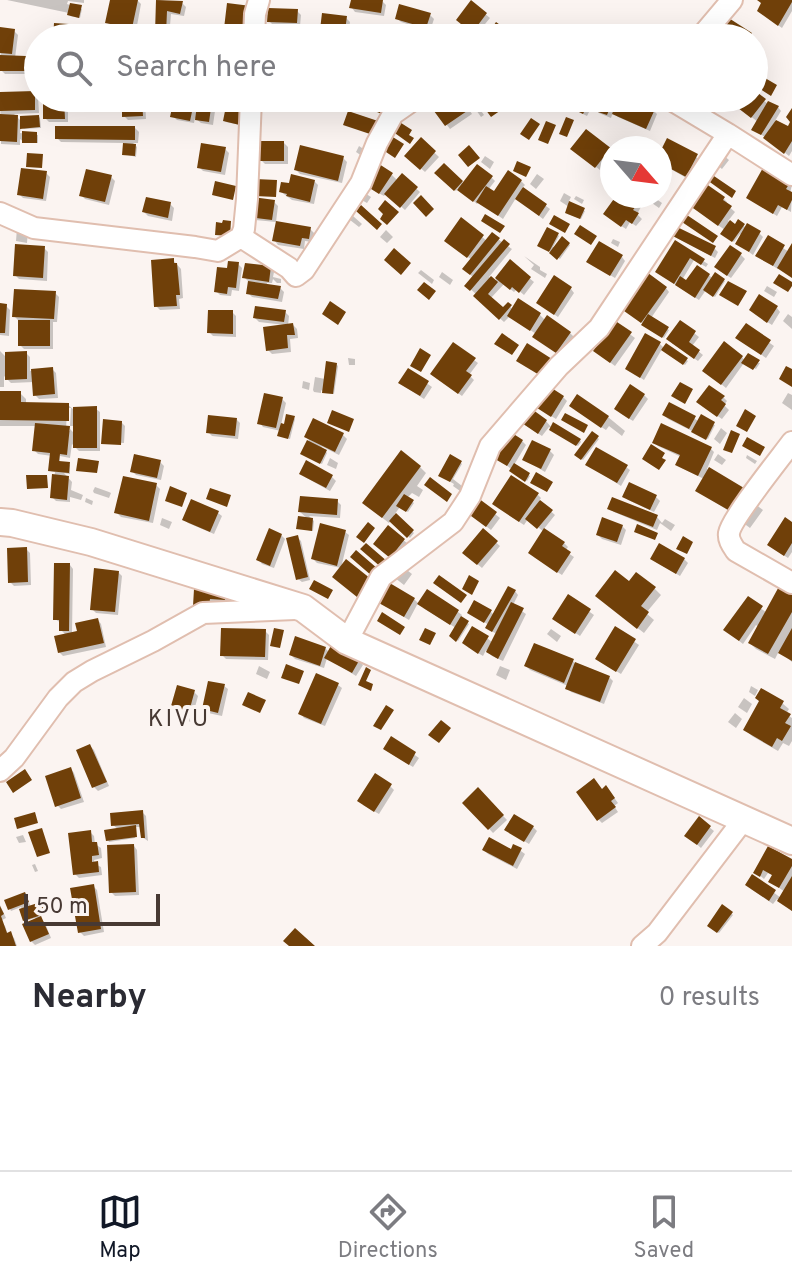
<!DOCTYPE html>
<style>
body{margin:0;font-family:Overpass,sans-serif;background:#f7f7f7;color:#2b2b33}
.compass{position:absolute;left:600px;top:136px;width:72px;height:72px;border-radius:50%;background:#fff;box-shadow:0 8px 32px #0002;rotate:118deg}
.scale{position:absolute;left:24px;bottom:20px;width:136px;box-sizing:border-box;padding-left:8px;border:4px solid #473933;border-top:0;font-size:22px;line-height:28px;white-space:nowrap;color:#473933;-webkit-text-stroke:6px #fbf4f1;paint-order:stroke}
.list{margin:0;padding:0;list-style:none}
h2{display:flex;justify-content:space-between;align-items:center;height:104px;margin:0;padding:0 32px;font-size:34px}
h2 small{font-size:26px;font-weight:400;color:#7c7c81}
.icon{flex:none;width:44px;height:44px;fill:none;stroke:currentColor;stroke-width:2;stroke-linecap:round;stroke-linejoin:round}
.map{position:relative;flex:none;width:792px;height:946px;overflow:hidden}
.search{position:absolute;background:#fff;box-shadow:0 8px 32px #0002;left:24px;right:24px;top:24px;height:88px;display:flex;align-items:center;gap:20px;box-sizing:border-box;padding:0 28px;border-radius:44px;color:#7c7c81;font-size:30px}
.sheet{height:224px;background:#fff}
nav{display:flex;justify-content:space-around;align-items:center;box-sizing:border-box;height:112px;border-top:2px solid #e1e1e2;background:#fff;font-size:22px;color:#7c7c81}
nav a{display:grid;justify-items:center;gap:4px}
nav .on{color:#111827}
.map>svg:first-child{display:block}
.shadow{fill:#0003;fill-rule:evenodd}
.building{fill:#704009}
.lines{fill:none;stroke-linecap:round;stroke-linejoin:round}
.minor-casing{stroke:#e0beaf;stroke-width:24}
.tertiary-casing{stroke:#e0beaf;stroke-width:30}
.minor{stroke:#fff;stroke-width:20}
.tertiary{stroke:#fff;stroke-width:26}
.labels{text-anchor:middle;dominant-baseline:central;stroke-width:8;stroke-linejoin:round;paint-order:stroke}
.quarter-label{font-size:24px;letter-spacing:2px;fill:#473933;stroke:#fbf4f1}
</style>
<div class="map">
<svg width="792" height="946" viewBox="0 0 792 946">
<rect width="100%" height="100%" fill="#fbf4f1"/>
<path class="shadow" d="M 7,0 L 84,0 L 84,3 L 68,1 L 67,4 L 82,9 L 80,18 L 70,16 L 69,13 Z
M 112,0 L 137,0 L 141,4 L 136,31 L 111,26 L 107,22 Z
M 158,0 L 182,3 L 186,7 L 184,16 L 171,14 L 169,37 L 161,36 L 157,32 Z
M 353,0 L 382,1 L 386,5 L 384,16 L 355,12 L 352,8 Z
M 760,0 L 792,0 L 792,11 L 782,28 L 764,15 L 763,3 Z
M 472,3 L 490,18 L 476,35 L 462,24 Z
M 297,11 L 301,15 L 300,26 L 294,26 L 302,33 L 301,38 L 267,38 L 277,29 L 269,21 Z
M 430,15 L 434,19 L 430,31 L 401,22 L 397,18 Z
M 346,18 L 350,22 L 348,38 L 321,38 Z
M 0,29 L 14,31 L 18,35 L 15,58 L 25,58 L 29,62 L 29,74 L 5,74 L 1,70 Z
M 365,32 L 387,38 L 364,38 Z
M 34,93 L 38,96 L 39,113 L 14,114 L 22,122 L 39,117 L 40,118 L 41,128 L 24,129 L 21,126 L 20,133 L 38,135 L 38,143 L 25,143 L 20,139 L 20,145 L 1,144 L 0,94 Z
M 754,93 L 768,104 L 778,107 L 781,111 L 775,121 L 789,129 L 792,122 L 792,151 L 789,156 L 767,138 L 758,133 L 758,122 L 727,98 L 754,98 Z
M 124,98 L 145,98 L 146,119 L 128,120 L 124,116 Z
M 176,98 L 247,98 L 245,126 L 226,122 L 225,121 L 228,106 L 216,104 L 213,125 L 201,123 L 195,118 L 194,123 L 177,120 L 173,116 Z
M 569,98 L 624,98 L 654,111 L 657,114 L 650,131 L 618,117 L 613,112 L 611,118 L 599,113 L 592,106 L 587,116 L 577,111 L 573,107 L 576,103 Z
M 64,100 L 68,104 L 68,122 L 49,122 L 45,118 Z
M 466,105 L 472,114 L 450,129 L 434,108 L 452,108 Z
M 477,105 L 484,115 L 481,117 L 474,107 Z
M 135,128 L 139,132 L 138,143 L 133,143 L 137,147 L 136,157 L 124,154 L 125,143 L 61,142 L 57,138 Z
M 629,139 L 639,144 L 643,148 L 625,148 Z
M 648,139 L 654,143 L 652,148 L 644,148 Z
M 421,140 L 439,157 L 425,172 L 407,156 Z
M 668,141 L 701,160 L 690,180 L 660,163 L 660,156 Z
M 284,143 L 288,147 L 288,164 L 265,164 L 261,160 Z
M 359,146 L 365,150 L 362,156 L 356,152 Z
M 225,149 L 229,153 L 225,175 L 203,171 L 199,167 Z
M 577,152 L 612,152 L 612,163 L 608,160 L 600,170 Z
M 723,155 L 729,160 L 722,169 L 716,164 Z
M 485,156 L 494,162 L 490,169 L 481,162 Z
M 343,158 L 347,162 L 342,183 L 300,174 L 296,170 Z
M 444,165 L 464,184 L 491,177 L 495,181 L 488,190 L 494,194 L 521,181 L 525,185 L 522,188 L 550,209 L 543,219 L 516,198 L 503,219 L 479,202 L 477,204 L 458,188 L 456,191 L 437,173 Z
M 46,173 L 50,177 L 46,201 L 23,198 L 19,194 Z
M 537,174 L 544,179 L 536,189 L 530,184 Z
M 392,175 L 398,181 L 402,176 L 420,192 L 405,210 L 386,193 L 384,196 L 371,189 Z
M 111,177 L 115,181 L 109,205 L 85,199 L 81,195 Z
M 314,181 L 318,185 L 314,204 L 292,200 L 281,192 Z
M 790,183 L 792,185 L 790,193 L 792,195 L 791,212 L 782,207 L 777,216 L 748,198 Z
M 360,190 L 371,197 L 367,203 L 358,198 Z
M 564,193 L 571,197 L 568,203 L 585,211 L 581,219 L 568,214 L 569,207 L 560,201 Z
M 576,196 L 584,200 L 582,204 L 574,199 Z
M 618,196 L 627,196 L 641,207 L 637,214 L 642,219 L 636,226 L 630,222 L 626,229 L 609,218 Z
M 642,196 L 652,196 L 662,203 L 659,208 Z
M 724,199 L 727,202 L 726,204 L 735,212 L 728,221 L 735,226 L 743,225 L 746,228 L 759,233 L 763,237 L 753,255 L 738,244 L 742,236 L 740,234 L 734,242 L 723,234 L 725,230 L 692,207 Z
M 274,202 L 278,206 L 276,222 L 255,220 L 251,216 Z
M 170,204 L 174,208 L 172,221 L 148,216 L 144,212 Z
M 353,216 L 362,224 L 359,227 L 350,220 Z
M 461,220 L 487,241 L 492,235 L 512,249 L 489,277 L 494,282 L 510,262 L 534,282 L 524,295 L 517,289 L 514,292 L 504,284 L 490,299 L 503,310 L 508,304 L 513,310 L 540,315 L 546,321 L 570,333 L 574,337 L 560,356 L 539,340 L 536,334 L 510,316 L 504,322 L 479,300 L 477,295 L 467,286 L 474,278 L 464,269 L 472,260 L 450,244 Z
M 17,228 L 28,230 L 27,243 L 16,241 Z
M 310,229 L 314,233 L 312,242 L 305,241 L 304,249 L 278,245 L 275,241 Z
M 386,230 L 393,237 L 387,243 L 380,237 Z
M 671,234 L 714,248 L 718,252 L 715,258 L 675,237 Z
M 558,235 L 559,236 L 553,247 L 556,248 L 562,239 L 570,245 L 560,259 L 552,252 L 541,247 Z
M 768,238 L 789,252 L 792,277 L 779,267 L 778,269 L 761,259 Z
M 613,239 L 620,242 L 618,247 L 611,243 Z
M 675,243 L 708,264 L 706,267 L 694,260 L 682,280 L 687,283 L 709,275 L 713,279 L 716,275 L 725,281 L 715,297 L 706,290 L 699,300 L 662,276 Z
M 44,248 L 48,252 L 47,281 L 19,279 L 15,275 Z
M 741,255 L 745,259 L 731,278 L 720,271 Z
M 524,256 L 540,267 L 540,270 L 547,274 L 545,278 L 531,269 L 534,265 Z
M 622,257 L 625,261 L 615,278 L 593,265 Z
M 173,260 L 181,269 L 183,298 L 179,299 L 180,309 L 160,310 L 156,306 Z
M 238,264 L 242,268 L 239,291 L 232,290 L 231,296 L 220,295 L 216,291 L 229,271 Z
M 270,268 L 274,272 L 273,277 L 281,279 L 281,283 L 277,283 L 273,279 L 272,283 L 267,283 L 267,286 L 280,288 L 284,292 L 282,302 L 252,297 L 248,293 L 248,281 L 244,277 Z
M 421,270 L 434,280 L 432,284 L 418,273 Z
M 442,272 L 453,280 L 450,285 L 439,277 Z
M 767,286 L 777,292 L 774,297 L 764,291 Z
M 666,288 L 669,292 L 651,318 L 669,330 L 664,338 L 624,310 Z
M 571,289 L 574,293 L 558,317 L 542,306 Z
M 55,293 L 59,297 L 57,322 L 53,322 L 53,349 L 24,349 L 20,345 L 18,320 L 14,316 Z
M 0,305 L 6,306 L 10,310 L 9,336 L 0,335 Z
M 777,308 L 780,312 L 772,325 L 755,314 Z
M 232,312 L 236,316 L 236,337 L 213,336 L 209,332 Z
M 285,312 L 289,316 L 288,326 L 293,325 L 297,329 L 298,338 L 290,339 L 291,352 L 272,354 L 268,350 L 285,325 L 259,322 L 255,318 Z
M 788,314 L 792,317 L 792,329 L 783,321 Z
M 612,321 L 635,338 L 615,366 L 600,355 L 601,343 Z
M 680,322 L 699,337 L 692,346 L 703,355 L 698,361 L 672,343 Z
M 746,326 L 774,346 L 766,358 L 742,341 Z
M 659,343 L 665,349 L 666,346 L 688,361 L 685,365 L 662,349 L 644,380 L 627,369 Z
M 0,351 L 7,358 L 26,353 L 30,357 L 30,371 L 52,369 L 56,373 L 58,398 L 39,399 L 35,395 L 34,382 L 11,383 L 4,376 L 4,387 L 0,387 Z
M 742,357 L 745,361 L 760,363 L 756,369 L 744,363 L 726,388 L 709,374 Z
M 348,358 L 355,359 L 355,365 L 349,365 Z
M 474,360 L 478,363 L 469,375 L 474,380 L 462,396 L 437,378 Z
M 336,364 L 338,366 L 334,394 L 325,393 L 321,390 L 321,393 L 314,392 L 313,390 L 315,377 L 325,379 Z
M 408,370 L 432,387 L 424,399 L 404,386 Z
M 303,381 L 310,383 L 309,390 L 302,388 Z
M 0,393 L 20,393 L 26,399 L 26,404 L 68,405 L 73,409 L 96,409 L 100,412 L 100,451 L 79,451 L 72,444 L 70,458 L 60,456 L 60,463 L 70,465 L 70,474 L 64,473 L 72,482 L 71,490 L 83,495 L 81,500 L 70,497 L 70,502 L 56,501 L 52,497 L 55,472 L 50,471 L 52,456 L 38,454 L 34,450 L 37,426 L 0,426 ZM 67,408 L 71,408 L 70,426 L 75,426 L 75,434 L 70,429 L 70,431 L 66,431 Z
M 788,393 L 792,395 L 792,410 L 782,403 Z
M 644,395 L 648,399 L 633,421 L 620,413 Z
M 563,397 L 567,401 L 556,419 L 540,409 Z
M 723,397 L 727,401 L 724,405 L 729,410 L 722,419 L 703,406 Z
M 282,399 L 286,403 L 281,425 L 285,426 L 294,418 L 295,419 L 290,439 L 281,436 L 281,431 L 263,427 L 260,423 Z
M 575,410 L 608,417 L 625,431 L 622,436 L 609,426 L 606,430 Z
M 664,415 L 694,418 L 699,422 L 715,425 L 708,439 L 668,419 Z
M 236,419 L 240,423 L 238,439 L 212,436 L 208,432 Z
M 314,421 L 343,435 L 347,439 L 339,455 L 321,446 L 327,453 L 322,464 L 302,453 L 309,440 L 306,437 Z
M 546,421 L 552,428 L 580,440 L 581,442 L 578,446 L 549,427 L 542,436 L 525,425 Z
M 121,422 L 125,426 L 124,443 L 104,442 L 104,444 L 103,442 Z
M 721,428 L 727,433 L 720,444 L 714,439 Z
M 592,433 L 599,439 L 583,460 L 577,455 Z
M 522,441 L 526,445 L 514,465 L 530,476 L 527,481 L 502,462 Z
M 654,442 L 710,448 L 714,452 L 707,469 L 746,493 L 734,514 L 702,494 L 704,479 L 682,468 L 678,464 L 681,457 L 658,446 Z
M 550,451 L 554,455 L 545,472 L 525,460 Z
M 718,454 L 726,460 L 722,465 L 714,460 Z
M 747,455 L 757,461 L 755,464 L 746,458 Z
M 330,458 L 338,463 L 336,469 L 327,465 Z
M 160,462 L 164,466 L 161,480 L 136,475 L 132,471 Z
M 460,462 L 462,464 L 453,479 L 462,486 L 460,491 L 453,486 L 454,484 L 442,477 Z
M 588,465 L 626,467 L 630,470 L 621,486 Z
M 420,467 L 426,473 L 417,486 L 423,490 L 419,497 L 412,493 L 407,498 L 414,503 L 408,512 L 400,507 L 394,515 L 414,533 L 410,538 L 391,520 L 389,523 L 371,509 Z
M 305,477 L 332,477 L 336,481 L 330,491 Z
M 156,485 L 160,489 L 153,523 L 121,517 L 117,513 Z
M 95,487 L 109,492 L 111,493 L 109,498 L 94,493 L 93,491 Z
M 537,494 L 541,498 L 539,501 L 555,515 L 543,530 L 564,543 L 568,547 L 565,551 L 574,557 L 562,575 L 534,557 L 544,532 L 528,519 L 524,525 L 498,508 Z
M 624,496 L 656,497 L 660,501 L 654,512 L 628,500 Z
M 86,498 L 93,501 L 92,505 L 85,502 Z
M 337,501 L 341,505 L 340,518 L 309,516 L 314,521 L 313,531 L 298,528 L 308,519 L 300,512 Z
M 479,501 L 500,518 L 491,530 L 474,517 Z
M 755,504 L 763,510 L 750,528 L 742,522 Z
M 610,509 L 657,517 L 662,523 L 665,519 L 675,525 L 671,531 L 660,523 L 657,530 L 614,512 Z
M 218,513 L 222,516 L 214,534 L 188,523 L 185,520 Z
M 162,518 L 172,522 L 169,529 L 160,525 Z
M 792,524 L 792,552 L 788,558 L 774,549 Z
M 622,526 L 626,530 L 621,545 L 602,539 L 598,535 Z
M 389,528 L 408,544 L 395,560 L 380,548 Z
M 483,531 L 500,546 L 482,568 L 469,557 Z
M 345,532 L 349,535 L 341,568 L 317,563 L 313,559 Z
M 281,535 L 285,539 L 274,568 L 262,564 L 259,560 Z
M 297,537 L 301,541 L 310,580 L 302,582 L 298,579 Z
M 26,549 L 30,553 L 31,585 L 14,586 L 10,582 Z
M 684,559 L 688,563 L 680,576 L 656,562 Z
M 70,565 L 73,569 L 72,634 L 98,620 L 101,624 L 106,647 L 63,656 L 59,652 L 67,636 L 61,630 L 61,623 L 55,619 Z
M 403,567 L 412,574 L 404,585 L 395,578 Z
M 118,572 L 122,576 L 118,615 L 96,613 L 92,609 Z
M 629,584 L 654,588 L 661,595 L 646,613 L 654,620 L 644,633 L 604,602 Z
M 792,590 L 792,662 L 779,651 L 775,659 L 756,649 L 750,643 L 759,627 L 756,625 L 743,644 L 730,634 L 748,599 L 767,613 Z
M 196,591 L 229,596 L 228,603 L 213,602 L 212,610 Z
M 515,591 L 518,595 L 513,605 L 526,614 L 503,661 L 492,656 L 486,650 L 483,656 L 468,647 L 487,638 L 493,643 L 497,634 L 491,631 L 489,625 L 471,614 L 490,611 L 494,615 Z
M 569,597 L 594,615 L 580,636 L 559,622 Z
M 414,599 L 418,603 L 409,620 L 379,602 Z
M 423,608 L 458,612 L 462,615 L 460,618 L 469,624 L 458,641 L 451,636 L 456,628 Z
M 551,629 L 561,636 L 557,642 L 547,634 Z
M 616,629 L 639,645 L 621,674 L 601,662 Z
M 265,631 L 269,635 L 268,660 L 226,659 L 222,655 Z
M 325,648 L 330,653 L 359,661 L 363,665 L 356,676 L 327,658 L 324,668 L 295,659 L 291,655 Z
M 573,661 L 576,665 L 609,677 L 613,681 L 604,704 L 571,692 L 567,688 L 568,686 L 530,670 L 526,666 Z
M 259,666 L 270,672 L 267,679 L 256,674 Z
M 500,666 L 510,670 L 506,680 L 496,675 Z
M 338,685 L 342,688 L 325,726 L 304,718 L 301,714 Z
M 224,686 L 228,689 L 222,716 L 208,713 L 205,709 Z
M 751,686 L 758,690 L 755,696 L 749,692 Z
M 194,692 L 198,696 L 191,722 L 185,720 L 181,716 L 182,710 L 173,705 Z
M 744,698 L 752,704 L 747,713 L 738,707 Z
M 782,703 L 789,709 L 786,714 L 792,718 L 792,741 L 789,746 L 783,743 L 778,751 L 752,736 L 745,729 Z
M 735,713 L 742,719 L 736,728 L 728,722 Z
M 392,739 L 419,758 L 413,767 L 390,753 Z
M 90,746 L 94,750 L 109,786 L 98,791 L 94,787 Z
M 71,769 L 74,773 L 84,802 L 61,809 L 57,805 Z
M 390,786 L 394,790 L 379,814 L 363,805 Z
M 478,790 L 507,820 L 493,833 L 465,803 Z
M 602,791 L 610,792 L 618,803 L 614,806 L 618,812 L 602,823 L 599,820 Z
M 142,812 L 146,816 L 148,841 L 142,837 L 142,827 L 134,827 L 135,838 L 109,842 L 108,840 L 119,830 L 113,825 Z
M 699,819 L 714,831 L 701,848 L 691,839 Z
M 533,827 L 537,831 L 529,844 L 511,833 Z
M 90,832 L 94,836 L 95,844 L 101,848 L 102,858 L 94,860 L 95,864 L 101,867 L 102,875 L 79,878 L 75,874 Z
M 23,835 L 26,842 L 19,843 L 16,837 Z
M 134,846 L 137,850 L 139,895 L 115,896 L 111,892 Z
M 514,846 L 525,854 L 517,869 L 488,854 L 484,850 L 512,851 Z
M 792,861 L 792,911 L 777,899 L 773,904 L 751,889 L 753,877 L 781,898 L 785,892 L 775,885 L 774,876 L 768,873 L 764,879 L 756,872 Z
M 35,864 L 38,871 L 35,872 L 32,865 Z
M 93,886 L 97,890 L 104,932 L 84,936 L 80,932 Z
M 26,896 L 31,907 L 42,905 L 45,915 L 39,917 L 45,923 L 51,938 L 35,945 L 31,941 L 36,921 L 35,918 L 26,921 L 21,907 L 11,911 L 10,909 Z
M 0,905 L 6,918 L 0,921 L 5,926 L 8,935 L 10,934 L 14,938 L 17,946 L 0,946 Z
M 723,907 L 733,915 L 719,933 L 709,926 Z"/>
<path class="building" d="M 110,0 L 138,0 L 132,28 L 105,23 Z
M 156,0 L 183,1 L 180,14 L 167,11 L 166,34 L 155,33 Z
M 351,0 L 383,0 L 381,13 L 349,8 Z
M 471,0 L 487,13 L 472,33 L 456,20 Z
M 757,0 L 792,0 L 792,2 L 778,26 L 757,11 L 761,3 Z
M 70,3 L 82,5 L 79,18 L 67,15 Z
M 227,3 L 251,6 L 247,38 L 223,37 Z
M 399,4 L 431,13 L 426,28 L 395,19 Z
M 268,8 L 298,9 L 297,23 L 267,22 Z
M 322,13 L 347,16 L 344,38 L 319,38 Z
M 724,15 L 752,33 L 749,38 L 734,38 L 715,26 Z
M 496,22 L 514,35 L 511,38 L 485,38 Z
M 54,23 L 69,24 L 68,38 L 53,38 Z
M 0,27 L 15,29 L 12,54 L 0,53 Z
M 265,27 L 298,27 L 298,38 L 265,38 Z
M 0,55 L 26,56 L 26,71 L 0,71 Z
M 755,72 L 777,85 L 771,96 L 754,85 Z
M 754,90 L 766,99 L 751,118 L 725,98 L 754,98 Z
M 35,91 L 35,110 L 0,111 L 0,92 Z
M 43,98 L 64,98 L 65,119 L 43,119 Z
M 122,98 L 142,98 L 143,116 L 122,117 Z
M 174,98 L 195,98 L 190,121 L 170,117 Z
M 198,98 L 244,98 L 243,106 L 212,101 L 209,122 L 195,120 Z
M 342,98 L 374,98 L 391,105 L 387,116 Z
M 444,98 L 452,105 L 462,98 L 470,109 L 445,126 L 431,107 Z
M 477,98 L 497,98 L 504,108 L 491,117 Z
M 576,98 L 591,98 L 583,114 L 571,108 Z
M 597,98 L 614,98 L 607,115 L 592,110 Z
M 618,98 L 629,98 L 655,109 L 646,129 L 612,114 Z
M 768,101 L 779,106 L 761,135 L 751,130 Z
M 226,106 L 247,110 L 244,126 L 223,121 Z
M 792,108 L 792,141 L 784,154 L 763,138 L 776,120 L 788,126 L 790,122 L 786,117 Z
M 348,111 L 378,121 L 373,135 L 343,125 Z
M 0,114 L 18,115 L 17,142 L 0,141 Z
M 39,115 L 40,127 L 20,129 L 20,116 Z
M 566,117 L 574,120 L 567,137 L 559,134 Z
M 531,118 L 540,124 L 529,140 L 520,134 Z
M 398,121 L 412,130 L 409,135 L 414,138 L 410,144 L 392,131 Z
M 546,121 L 556,125 L 548,144 L 538,140 Z
M 55,126 L 135,126 L 135,140 L 55,139 Z
M 586,129 L 612,149 L 612,159 L 609,162 L 603,158 L 595,168 L 570,149 Z
M 22,131 L 37,132 L 37,143 L 22,143 Z
M 388,134 L 404,144 L 395,158 L 380,148 Z
M 421,137 L 436,151 L 420,170 L 404,156 Z
M 667,138 L 698,154 L 686,177 L 660,163 L 660,152 Z
M 259,141 L 284,141 L 284,161 L 259,161 Z
M 123,143 L 136,144 L 135,156 L 122,155 Z
M 201,143 L 226,147 L 221,172 L 197,168 Z
M 300,145 L 344,156 L 338,181 L 294,170 Z
M 469,145 L 480,158 L 468,167 L 458,155 Z
M 27,153 L 43,154 L 42,168 L 26,167 Z
M 517,161 L 531,167 L 526,177 L 513,171 Z
M 444,163 L 463,181 L 454,191 L 434,173 Z
M 379,164 L 393,173 L 379,194 L 365,185 Z
M 477,164 L 493,176 L 473,202 L 457,190 Z
M 764,166 L 791,181 L 786,189 L 792,192 L 792,200 L 787,210 L 778,205 L 773,214 L 746,198 Z
M 21,168 L 47,171 L 43,199 L 17,195 Z
M 86,169 L 112,175 L 105,202 L 79,196 Z
M 508,170 L 522,180 L 498,216 L 476,202 L 486,186 L 494,191 Z
M 402,173 L 418,187 L 400,208 L 384,194 Z
M 291,174 L 315,180 L 310,202 L 286,196 L 287,194 L 279,192 L 281,182 L 289,183 Z
M 711,174 L 736,191 L 732,198 L 707,180 Z
M 255,179 L 277,180 L 276,197 L 255,196 Z
M 215,181 L 236,186 L 233,200 L 212,195 Z
M 702,181 L 725,197 L 723,200 L 732,206 L 718,226 L 686,203 Z
M 523,187 L 547,204 L 539,216 L 515,199 Z
M 421,195 L 434,209 L 426,217 L 413,203 Z
M 616,196 L 630,196 L 639,202 L 633,210 L 639,213 L 632,224 L 626,220 L 621,227 L 603,214 Z
M 146,197 L 171,202 L 168,218 L 142,212 Z
M 252,197 L 275,200 L 272,220 L 249,217 Z
M 385,200 L 399,212 L 387,225 L 380,219 L 383,214 L 378,209 Z
M 569,201 L 585,208 L 580,219 L 565,213 Z
M 361,205 L 382,224 L 377,230 L 356,211 Z
M 684,213 L 718,236 L 713,243 L 679,220 Z
M 485,214 L 505,226 L 500,233 L 481,221 Z
M 554,215 L 570,224 L 565,233 L 549,224 Z
M 461,217 L 484,235 L 467,258 L 444,241 Z
M 738,219 L 745,224 L 732,242 L 720,234 L 730,220 L 735,224 Z
M 223,220 L 231,221 L 230,236 L 215,235 L 216,222 L 222,223 Z
M 276,221 L 311,227 L 309,239 L 302,238 L 300,246 L 272,241 Z
M 747,223 L 761,231 L 749,252 L 735,244 Z
M 580,225 L 597,236 L 591,245 L 574,234 Z
M 673,225 L 716,246 L 711,256 L 669,234 Z
M 547,227 L 559,233 L 549,252 L 537,246 Z
M 492,232 L 500,238 L 470,275 L 462,269 Z
M 768,235 L 785,245 L 773,266 L 755,256 Z
M 562,236 L 570,243 L 557,260 L 549,253 Z
M 504,239 L 510,244 L 470,291 L 464,286 Z
M 675,240 L 705,259 L 701,265 L 690,258 L 674,284 L 655,272 Z
M 599,241 L 623,255 L 610,276 L 586,262 Z
M 792,243 L 792,278 L 777,268 Z
M 15,244 L 45,246 L 43,278 L 13,276 Z
M 730,245 L 742,253 L 727,276 L 714,267 Z
M 394,248 L 411,263 L 401,275 L 384,260 Z
M 174,258 L 174,263 L 177,263 L 180,295 L 176,295 L 177,306 L 154,307 L 151,260 Z
M 510,259 L 531,277 L 519,293 L 512,287 L 510,290 L 495,278 Z
M 228,261 L 239,262 L 236,288 L 228,287 L 227,294 L 214,292 L 217,267 L 227,268 Z
M 245,263 L 271,266 L 269,282 L 242,278 Z
M 697,265 L 710,274 L 695,298 L 675,285 L 680,276 L 686,280 Z
M 644,270 L 667,287 L 641,323 L 617,306 Z
M 715,272 L 725,279 L 713,297 L 703,290 Z
M 779,274 L 792,282 L 792,286 L 788,292 L 773,283 Z
M 554,275 L 572,287 L 554,315 L 536,303 Z
M 491,276 L 498,282 L 488,294 L 503,307 L 508,302 L 512,305 L 499,320 L 473,296 Z
M 248,281 L 281,286 L 278,299 L 246,294 Z
M 728,281 L 747,291 L 738,306 L 719,295 Z
M 424,282 L 436,291 L 429,300 L 417,290 Z
M 14,289 L 56,291 L 54,319 L 12,317 Z
M 759,294 L 778,306 L 767,323 L 749,310 Z
M 518,298 L 541,313 L 530,331 L 507,316 Z
M 330,301 L 346,312 L 338,325 L 322,314 Z
M 0,303 L 7,304 L 5,333 L 0,333 Z
M 255,306 L 286,310 L 284,322 L 253,318 Z
M 208,310 L 233,310 L 233,334 L 207,333 Z
M 648,314 L 669,327 L 662,338 L 641,325 Z
M 547,315 L 571,332 L 556,353 L 532,337 Z
M 611,318 L 632,332 L 610,363 L 593,351 L 599,343 L 595,340 Z
M 18,320 L 50,320 L 50,346 L 18,346 Z
M 680,320 L 696,331 L 689,342 L 700,350 L 694,359 L 666,339 Z
M 293,323 L 295,335 L 287,335 L 288,348 L 266,351 L 263,327 Z
M 746,323 L 771,340 L 761,355 L 735,338 Z
M 502,333 L 519,345 L 512,355 L 494,344 Z
M 645,333 L 661,342 L 640,378 L 625,369 Z
M 724,341 L 743,356 L 721,385 L 702,371 Z
M 453,342 L 476,358 L 466,371 L 472,375 L 458,394 L 430,374 Z
M 527,343 L 552,359 L 541,376 L 516,361 Z
M 666,343 L 688,358 L 683,365 L 661,350 Z
M 420,348 L 431,355 L 421,372 L 410,366 Z
M 27,351 L 27,379 L 5,380 L 5,352 Z
M 748,353 L 760,360 L 753,370 L 741,363 Z
M 326,361 L 337,363 L 333,394 L 322,393 Z
M 786,366 L 792,369 L 792,387 L 779,379 Z
M 53,367 L 55,394 L 33,396 L 31,369 Z
M 408,368 L 429,381 L 420,396 L 398,383 Z
M 680,382 L 693,389 L 685,404 L 671,396 Z
M 630,384 L 645,394 L 629,419 L 614,409 Z
M 547,385 L 564,396 L 551,417 L 534,406 Z
M 709,385 L 725,396 L 721,400 L 726,404 L 717,417 L 696,402 Z
M 0,391 L 21,391 L 21,402 L 69,403 L 69,421 L 0,420 Z
M 264,393 L 283,397 L 276,428 L 257,424 Z
M 577,394 L 609,416 L 601,428 L 569,406 Z
M 669,402 L 696,416 L 689,429 L 662,415 Z
M 97,406 L 97,448 L 73,448 L 73,407 Z
M 529,407 L 547,420 L 538,434 L 519,421 Z
M 745,409 L 756,416 L 747,432 L 736,426 Z
M 332,410 L 354,419 L 349,432 L 327,423 Z
M 565,413 L 588,425 L 584,433 L 561,420 Z
M 286,414 L 295,416 L 288,439 L 277,436 L 281,423 L 284,424 Z
M 701,414 L 715,422 L 706,440 L 691,432 Z
M 208,415 L 237,418 L 235,436 L 206,433 Z
M 313,418 L 344,433 L 335,452 L 304,437 Z
M 103,419 L 122,421 L 121,445 L 101,444 Z
M 553,422 L 581,439 L 576,446 L 549,430 Z
M 35,423 L 70,426 L 67,455 L 60,454 L 59,461 L 70,462 L 69,473 L 48,471 L 50,453 L 32,451 Z
M 661,423 L 712,447 L 698,476 L 675,465 L 680,455 L 652,443 Z
M 731,430 L 740,434 L 732,453 L 723,450 Z
M 592,431 L 599,436 L 581,460 L 574,455 Z
M 512,433 L 523,440 L 507,466 L 495,459 Z
M 747,437 L 765,447 L 760,456 L 742,446 Z
M 307,440 L 327,450 L 320,464 L 300,454 Z
M 532,440 L 551,449 L 541,469 L 522,460 Z
M 651,444 L 665,453 L 662,458 L 666,460 L 659,470 L 642,459 Z
M 596,447 L 628,465 L 617,483 L 585,465 Z
M 401,450 L 421,466 L 382,518 L 362,503 Z
M 134,454 L 161,460 L 157,478 L 130,472 Z
M 450,454 L 462,461 L 450,482 L 438,476 Z
M 78,458 L 99,461 L 97,473 L 76,471 Z
M 306,460 L 333,475 L 326,488 L 299,474 Z
M 514,463 L 530,473 L 525,482 L 509,471 Z
M 709,467 L 744,488 L 730,511 L 695,491 Z
M 536,472 L 553,482 L 547,492 L 530,483 Z
M 52,474 L 69,476 L 67,500 L 50,498 Z
M 26,475 L 47,475 L 48,488 L 27,489 Z
M 511,475 L 539,493 L 519,522 L 492,504 Z
M 123,476 L 157,483 L 149,521 L 114,513 Z
M 430,477 L 452,494 L 447,502 L 424,485 Z
M 629,482 L 657,495 L 650,510 L 622,497 Z
M 170,486 L 187,493 L 182,507 L 165,501 Z
M 210,488 L 231,495 L 227,507 L 206,499 Z
M 404,494 L 414,500 L 406,512 L 396,506 Z
M 300,496 L 338,499 L 337,515 L 298,512 Z
M 612,497 L 658,515 L 653,527 L 607,509 Z
M 478,498 L 497,512 L 486,527 L 467,513 Z
M 191,499 L 219,511 L 210,532 L 182,520 Z
M 540,500 L 553,510 L 537,529 L 525,519 Z
M 396,513 L 414,530 L 407,538 L 389,521 Z
M 298,516 L 313,518 L 312,531 L 296,529 Z
M 602,517 L 623,525 L 617,542 L 596,535 Z
M 785,517 L 792,522 L 792,543 L 784,556 L 767,545 Z
M 368,522 L 375,528 L 364,543 L 356,537 Z
M 320,523 L 346,530 L 337,566 L 311,559 Z
M 637,524 L 658,533 L 655,540 L 634,532 Z
M 388,525 L 405,539 L 390,558 L 373,544 Z
M 269,528 L 282,534 L 270,566 L 256,560 Z
M 483,528 L 498,541 L 477,565 L 462,553 Z
M 544,528 L 565,542 L 562,546 L 571,552 L 557,573 L 528,553 Z
M 298,535 L 308,577 L 296,580 L 286,538 Z
M 683,536 L 693,542 L 687,554 L 676,549 Z
M 366,543 L 388,562 L 382,568 L 360,549 Z
M 659,543 L 685,558 L 676,574 L 650,559 Z
M 27,547 L 28,582 L 8,583 L 7,548 Z
M 356,550 L 378,569 L 372,576 L 350,557 Z
M 346,559 L 371,579 L 357,597 L 332,577 Z
M 54,563 L 70,563 L 69,631 L 59,631 L 59,620 L 53,620 Z
M 94,568 L 119,571 L 115,612 L 90,610 Z
M 615,570 L 629,581 L 636,572 L 656,587 L 641,606 L 649,612 L 637,629 L 595,596 Z
M 439,575 L 467,595 L 461,603 L 433,583 Z
M 469,575 L 479,581 L 472,595 L 462,589 Z
M 314,580 L 333,590 L 328,599 L 309,589 Z
M 782,581 L 792,587 L 792,612 L 768,654 L 748,643 Z
M 388,582 L 415,598 L 404,617 L 377,602 Z
M 508,586 L 516,590 L 492,632 L 485,628 Z
M 194,589 L 226,590 L 225,600 L 210,599 L 209,607 L 193,606 Z
M 427,589 L 459,610 L 450,625 L 417,604 Z
M 568,594 L 591,609 L 575,634 L 552,619 Z
M 748,596 L 763,606 L 739,641 L 723,630 Z
M 474,600 L 492,610 L 484,623 L 467,613 Z
M 511,602 L 524,608 L 498,659 L 486,652 Z
M 382,612 L 405,627 L 400,635 L 377,621 Z
M 461,616 L 469,621 L 456,642 L 449,636 Z
M 98,618 L 104,643 L 58,653 L 54,636 L 77,631 L 75,623 Z
M 472,626 L 489,636 L 478,654 L 462,643 Z
M 615,626 L 636,639 L 616,672 L 595,659 Z
M 221,628 L 266,629 L 265,657 L 220,656 Z
M 274,628 L 284,630 L 280,648 L 270,646 Z
M 425,628 L 436,633 L 430,645 L 419,640 Z
M 792,628 L 792,661 L 778,653 Z
M 295,636 L 326,647 L 320,666 L 289,655 Z
M 534,643 L 574,659 L 564,683 L 524,666 Z
M 332,644 L 360,659 L 352,673 L 324,658 Z
M 575,662 L 610,676 L 600,702 L 565,689 Z
M 286,664 L 304,671 L 299,684 L 281,678 Z
M 366,667 L 371,670 L 366,681 L 373,684 L 371,691 L 358,685 Z
M 316,673 L 339,683 L 321,724 L 298,714 Z
M 208,681 L 225,684 L 218,713 L 202,709 Z
M 177,685 L 195,690 L 187,719 L 178,716 L 181,708 L 171,706 Z
M 761,688 L 784,701 L 780,708 L 791,714 L 785,723 L 791,726 L 782,741 L 777,738 L 772,747 L 743,730 L 759,701 L 755,698 Z
M 248,692 L 266,700 L 260,713 L 242,705 Z
M 386,705 L 394,710 L 381,730 L 373,726 Z
M 441,720 L 451,728 L 439,743 L 428,735 Z
M 391,736 L 416,752 L 409,765 L 383,749 Z
M 90,744 L 107,782 L 92,788 L 76,750 Z
M 71,767 L 81,798 L 55,807 L 45,776 Z
M 25,769 L 32,780 L 13,793 L 6,782 Z
M 375,773 L 392,784 L 374,812 L 357,801 Z
M 594,778 L 602,789 L 606,785 L 615,798 L 611,801 L 616,807 L 597,821 L 576,792 Z
M 478,787 L 504,815 L 488,830 L 462,803 Z
M 143,810 L 145,838 L 141,838 L 139,824 L 111,826 L 110,813 Z
M 35,812 L 38,823 L 17,829 L 14,818 Z
M 514,814 L 534,826 L 524,842 L 504,830 Z
M 699,816 L 711,826 L 697,845 L 684,836 Z
M 136,825 L 137,837 L 106,841 L 104,830 Z
M 42,828 L 50,853 L 37,857 L 28,832 Z
M 91,830 L 92,842 L 97,842 L 99,855 L 92,856 L 92,862 L 98,861 L 99,872 L 73,875 L 68,833 Z
M 489,837 L 511,849 L 513,844 L 522,848 L 513,866 L 482,850 Z
M 134,844 L 136,892 L 109,893 L 107,845 Z
M 768,846 L 792,859 L 792,866 L 779,888 L 768,882 L 772,875 L 763,870 L 760,877 L 753,873 Z
M 752,874 L 776,890 L 769,901 L 745,885 Z
M 792,876 L 792,911 L 777,901 Z
M 94,884 L 101,929 L 78,933 L 70,888 Z
M 25,892 L 29,902 L 8,910 L 4,900 Z
M 41,902 L 45,914 L 23,921 L 19,909 Z
M 722,904 L 733,912 L 717,933 L 707,926 Z
M 0,906 L 4,914 L 1,916 L 7,933 L 11,931 L 16,946 L 0,946 Z
M 41,916 L 49,934 L 30,942 L 22,924 Z
M 295,928 L 315,946 L 289,946 L 283,941 Z"/>
<g class="lines">
<defs>
<path id="minor" d="M 254,38 L 255,14 L 259,0
M 700,38 L 732,0
M 728,134 L 792,175
M 0,213 L 34,228 L 195,247 L 218,251 L 241,237 L 289,268 L 296,276 L 304,270 L 361,183 L 377,143 L 393,114 L 416,98
M 241,237 L 244,229 L 247,199 L 251,98
M 792,442 C 781,457 731,519 729,533 C 728,540 732,545 736,551 L 792,583
M 347,641 L 381,577 L 453,522 L 470,496 L 490,446 L 559,366 L 599,328 L 728,134 L 668,98
M 0,771 L 14,758 L 58,698 L 74,682 L 92,671 L 153,641 L 203,613 L 295,609
M 642,946 L 657,933 L 744,819"/>
<path id="tertiary" d="M 0,522 L 12,523 L 91,542 L 303,608 L 347,641 L 792,841"/>
</defs>
<use href="#minor" class="minor-casing"/>
<use href="#tertiary" class="tertiary-casing"/>
<use href="#minor" class="minor"/>
<use href="#tertiary" class="tertiary"/>
</g>
<g class="labels">
<g class="quarter-label">
<text x="179" y="720">KIVU</text>
</g>
</g>
</svg>
<svg class="compass" viewBox="-18 -18 36 36"><path d="M0-13l5 13h-10z" fill="#e53935"/><path d="M0 13l5-13h-10z" fill="#7c7c81"/></svg>
<div class="scale">50 m</div>
<div class="search"><svg class="icon" aria-label="search" viewBox="0 0 24 24"><circle cx="10" cy="10" r="6"/><path d="M15 15l6 6"/></svg>Search here</div>
</div>
<section class="sheet">
<h2>Nearby<small>0 results</small></h2>
<ul class="list">
</ul>
</section>
<nav>
<a class="on"><svg class="icon" aria-label="map" viewBox="0 0 24 24"><path d="M3 6l6-2 6 2 6-2v14l-6 2-6-2-6 2zM9 4v14M15 6v14"/></svg>Map</a>
<a><svg class="icon" aria-label="directions" viewBox="0 0 24 24"><path d="M12 3l9 9-9 9-9-9zM9 14v-3h6M13 9l2 2-2 2"/></svg>Directions</a>
<a><svg class="icon" aria-label="saved" viewBox="0 0 24 24"><path d="M7 4h10v16l-5-4-5 4z"/></svg>Saved</a>
</nav>
